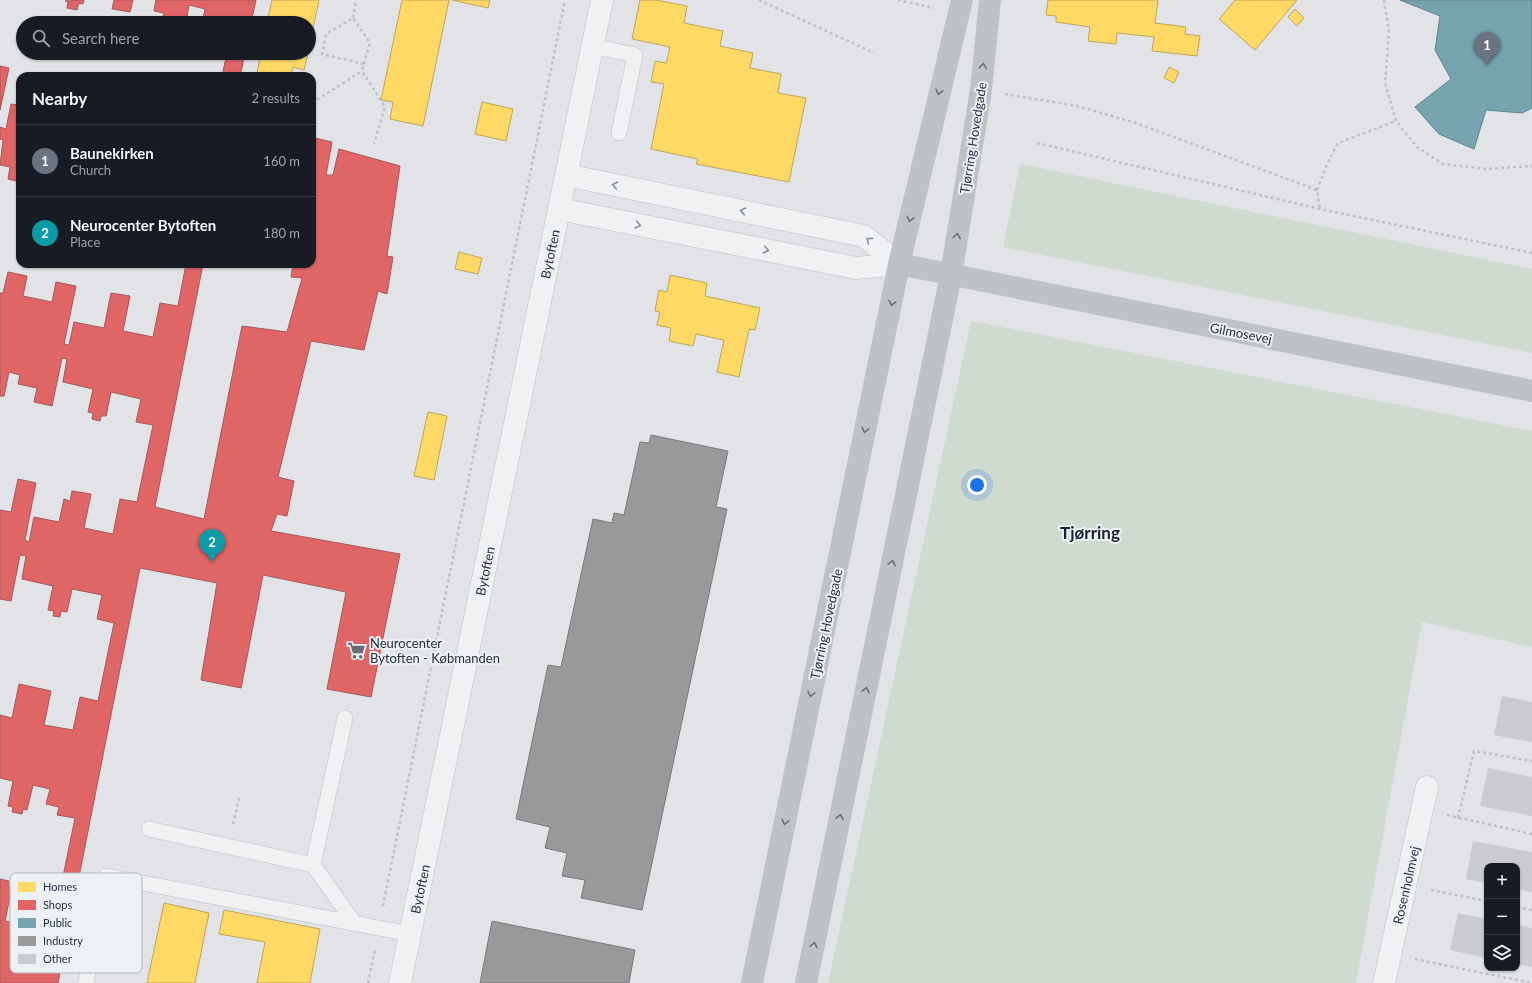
<!DOCTYPE html>
<meta charset="utf-8">
<style>
body{margin:0;font-family:Lato,sans-serif;background:#20242c;color:#f1f3f6}
.controls{position:absolute;right:12px;bottom:12px;display:grid;overflow:hidden;border-radius:8px;box-shadow:0 1px 3px #0004}
.controls button{width:36px;height:36px;display:grid;place-items:center;padding:0;border:0;border-bottom:1px solid #363941;background:#171b24;color:#f1f3f6;font:20px sans-serif}
.you{position:absolute;left:977px;top:485px;width:14px;height:14px;margin:-10px;border:3px solid #fff;border-radius:50%;background:#1a73e8;box-shadow:0 0 0 6px #1a73e833}
.badge{display:grid;place-items:center;width:26px;height:26px;border-radius:50%;background:#676f7b;color:#fff;font-size:13px;font-weight:700}
.pin{position:absolute;translate:-50% -33px;filter:drop-shadow(0 1px 2px #0008)}
.pin::after{content:'';position:absolute;top:21px;width:14px;height:12px;background:inherit;clip-path:polygon(0 0,100% 0,50% 100%)}
.list{margin:0;padding:0;list-style:none}
h2{display:flex;justify-content:space-between;align-items:center;height:52px;margin:0;padding:0 16px;font-size:17px}
h2 small{font-size:13px;font-weight:400;color:#9ea1a6}
.list li{display:grid;grid-template-columns:26px 1fr auto;gap:12px;align-items:center;box-sizing:border-box;height:72px;padding:0 16px;border-top:1px solid #363941}
.list b{display:block;font-size:15px;white-space:nowrap}
.list p{margin:0;font-size:13px;white-space:nowrap;color:#9ea1a6}
.list em{font-size:13px;font-style:normal;color:#9ea1a6}
.icon{flex:none;width:22px;height:22px;fill:none;stroke:currentColor;stroke-width:2;stroke-linecap:round;stroke-linejoin:round}
.map{position:relative;flex:none;width:1532px;height:983px;overflow:hidden}
.search{position:absolute;background:#171b24;box-shadow:0 1px 3px #0004;left:16px;top:16px;width:300px;height:44px;display:flex;align-items:center;gap:10px;box-sizing:border-box;padding:0 14px;border-radius:22px;color:#9ea1a6;font-size:15px}
.panel{position:absolute;background:#171b24;box-shadow:0 1px 3px #0004;left:16px;top:72px;width:300px;height:196px;border-radius:12px}
.map>svg:first-child{display:block}
.green{fill:#d0dbd0}
.homes{fill:#ffd966;stroke:#bea65b}
.shops{fill:#e06666;stroke:#a8565b}
.public{fill:#76a5af;stroke:#5e828e}
.industry{fill:#999;stroke:#767a7f}
.building{fill:#c9cbce}
.lines{fill:none;stroke-linecap:round;stroke-linejoin:round}
.lane-casing{stroke:#bfc1c4;stroke-width:16}
.street-casing{stroke:#bfc1c4;stroke-width:23}
.path{stroke:#bfc1c6;stroke-width:2.5;stroke-dasharray:3 3;stroke-linecap:butt}
.lane{stroke:#f0f1f3;stroke-width:15}
.street{stroke:#f0f1f3;stroke-width:22}
.secondary{stroke:#bec1c6;stroke-width:22}
.oneway{stroke:#6a717d}
.oneway2{stroke:#8a909a}
.labels{text-anchor:middle;dominant-baseline:central;stroke-width:4;stroke-linejoin:round;paint-order:stroke}
.street-label{font-size:13px;fill:#253041;stroke:#edf1f6}
.poi-label{font-size:13px;fill:#253041;stroke:#edf1f6;text-anchor:start}
.district-label{font-size:17px;font-weight:bold;fill:#182131;stroke:#edf1f6}
.key{fill:#edf1f6;stroke:#b1b7c0;stroke-width:1}
.key-label{font-size:11px;fill:#253041}
</style>
<div class="map">
<svg width="1532" height="983" viewBox="0 0 1532 983">
<rect width="100%" height="100%" fill="#e1e3e6"/>
<path class="green" d="M 1020,164 L 1532,269 L 1532,353 L 1003,247 Z
M 971,321 L 1532,431 L 1532,647 L 1422,622 L 1356,983 L 828,983 Z"/>
<path class="homes" d="M 272,0 L 319,0 L 309,47 L 309,23 L 267,23 Z
M 402,0 L 449,0 L 423,126 L 390,119 L 393,102 L 381,100 Z
M 452,0 L 490,0 L 488,8 Z
M 640,0 L 656,0 L 687,6 L 684,23 L 723,31 L 720,46 L 753,53 L 750,68 L 781,74 L 778,93 L 806,98 L 789,182 L 696,164 L 698,159 L 651,149 L 664,84 L 651,82 L 655,61 L 666,63 L 670,47 L 632,39 Z
M 1048,0 L 1158,0 L 1155,23 L 1186,27 L 1185,34 L 1200,36 L 1197,56 L 1152,51 L 1154,37 L 1117,33 L 1116,44 L 1088,41 L 1090,27 L 1056,22 L 1056,16 L 1046,15 Z
M 1235,0 L 1297,0 L 1255,50 L 1219,19 Z
M 1295,9 L 1304,18 L 1297,26 L 1288,17 Z
M 261,53 L 308,53 L 304,70 L 293,67 L 291,76 L 273,76 L 257,73 Z
M 1169,67 L 1179,72 L 1174,83 L 1164,78 Z
M 482,102 L 513,109 L 506,141 L 475,134 Z
M 459,252 L 482,258 L 478,274 L 455,269 Z
M 670,275 L 707,283 L 705,296 L 760,308 L 755,330 L 749,329 L 739,377 L 717,372 L 724,340 L 696,334 L 693,346 L 669,341 L 671,328 L 657,325 L 660,312 L 655,311 L 659,290 L 667,292 Z
M 428,412 L 447,416 L 434,480 L 414,476 Z
M 164,903 L 209,913 L 195,983 L 147,983 Z
M 224,910 L 320,929 L 310,983 L 257,983 L 265,942 L 219,934 Z"/>
<path class="shops" d="M 84,0 L 83,4 L 79,3 L 77,10 L 67,8 L 68,1 L 65,1 Z
M 114,0 L 133,0 L 130,12 L 112,9 Z
M 156,0 L 256,0 L 251,23 L 202,23 L 205,9 L 189,5 L 186,23 L 171,23 L 172,21 L 162,19 L 164,13 L 154,11 Z
M 227,53 L 245,53 L 240,76 L 222,76 Z
M 0,66 L 9,68 L 0,110 Z
M 11,104 L 20,105 L 20,182 L 8,179 L 10,167 L 0,165 L 3,140 L 0,139 L 0,127 L 6,129 Z
M 315,138 L 332,142 L 326,175 L 333,175 L 339,149 L 400,166 L 387,256 L 393,257 L 387,294 L 378,291 L 364,350 L 311,341 L 278,477 L 294,481 L 287,516 L 277,514 L 271,531 L 400,554 L 371,697 L 327,689 L 346,592 L 263,575 L 241,688 L 201,680 L 217,583 L 140,568 L 58,983 L 0,983 L 0,879 L 9,881 L 8,886 L 12,887 L 5,921 L 21,924 L 25,903 L 38,905 L 41,892 L 59,896 L 75,818 L 57,815 L 59,807 L 46,804 L 50,789 L 33,785 L 27,810 L 23,809 L 22,814 L 12,812 L 13,807 L 8,806 L 13,781 L 0,778 L 0,715 L 12,718 L 19,684 L 51,691 L 44,725 L 73,730 L 80,697 L 98,701 L 114,623 L 97,619 L 102,595 L 72,589 L 67,612 L 61,611 L 60,617 L 53,616 L 54,611 L 48,610 L 53,586 L 22,579 L 26,556 L 20,555 L 11,601 L 0,599 L 0,510 L 11,512 L 18,479 L 36,483 L 25,540 L 29,542 L 34,517 L 59,522 L 64,499 L 70,501 L 72,491 L 91,494 L 84,528 L 113,534 L 120,499 L 137,502 L 153,425 L 136,422 L 141,399 L 111,392 L 106,416 L 101,416 L 100,421 L 92,419 L 93,413 L 88,412 L 93,389 L 63,382 L 67,359 L 62,358 L 52,406 L 34,402 L 37,388 L 18,384 L 20,375 L 9,372 L 4,396 L 0,396 L 0,293 L 3,293 L 8,272 L 27,276 L 23,296 L 52,302 L 56,282 L 76,286 L 64,344 L 69,345 L 74,322 L 104,328 L 111,293 L 130,296 L 123,331 L 153,337 L 160,303 L 178,306 L 186,264 L 203,264 L 155,507 L 204,519 L 242,326 L 287,332 L 302,278 L 291,277 L 293,264 L 312,264 L 312,156 Z"/>
<path class="public" d="M 1532,0 L 1532,108 L 1522,113 L 1486,110 L 1474,149 L 1439,134 L 1415,107 L 1451,79 L 1435,50 L 1440,16 L 1400,0 Z"/>
<path class="industry" d="M 651,435 L 728,451 L 716,507 L 727,509 L 642,910 L 581,898 L 585,880 L 562,876 L 567,853 L 545,848 L 550,827 L 516,819 L 548,665 L 561,667 L 593,519 L 612,523 L 614,513 L 624,515 L 640,442 L 649,443 Z
M 492,921 L 635,950 L 629,983 L 480,983 Z"/>
<path class="building" d="M 1502,696 L 1532,702 L 1532,742 L 1494,735 Z
M 1488,768 L 1532,777 L 1532,816 L 1480,806 Z
M 1473,841 L 1532,852 L 1532,892 L 1517,889 L 1517,866 L 1487,866 L 1487,883 L 1466,879 Z
M 1458,913 L 1487,919 L 1487,958 L 1450,950 Z
M 1517,925 L 1532,928 L 1532,967 L 1517,964 Z"/>
<g class="lines">
<defs>
<path id="lane" d="M 592,46 L 635,55 L 619,133
M 345,718 L 313,865 L 355,924
M 149,829 L 313,865
M 86,983 L 106,876 L 410,934"/>
<path id="street" d="M 566,175 L 864,236 L 899,264
M 559,209 L 856,268 L 899,264
M 400,983 L 602,0
M 1384,983 L 1427,787"/>
</defs>
<use href="#lane" class="lane-casing"/>
<use href="#street" class="street-casing"/>
<path class="path" d="M 759,0 L 874,53
M 898,0 L 934,8
M 1384,0 L 1389,32 L 1385,83 L 1396,121 L 1417,147 L 1443,164 L 1487,169 L 1532,166
M 353,18 L 356,0
M 364,64 L 322,54 L 326,34 L 353,18 L 370,43 L 362,71 L 385,107 L 374,144
M 1005,94 L 1077,106 L 1136,123 L 1317,190 L 1320,209
M 312,103 L 362,71
M 1037,143 L 1320,209 L 1532,253
M 1317,190 L 1327,164 L 1338,143 L 1396,121
M 1447,815 L 1532,834
M 1458,818 L 1474,751 L 1532,761
M 233,824 L 240,795
M 1431,890 L 1487,901
M 383,906 L 565,0
M 1517,907 L 1532,910
M 1415,959 L 1532,983
M 368,983 L 375,950"/>
<use href="#lane" class="lane"/>
<use href="#street" class="street"/>
<path class="secondary" d="M 899,264 L 1532,391
M 752,983 L 899,264 L 962,0
M 806,983 L 951,275 L 981,90 L 990,0"/>
</g>
<defs><path id="oneway-chevron" d="M-2-3.5L2.5 0L-2 3.5" fill="none" stroke-width="1.6" stroke-linecap="round" stroke-linejoin="round"/></defs>
<g class="oneway">
<use href="#oneway-chevron" transform="translate(983 66) rotate(-84)"/>
<use href="#oneway-chevron" transform="translate(939 92) rotate(103)"/>
<use href="#oneway-chevron" transform="translate(910 219) rotate(103)"/>
<use href="#oneway-chevron" transform="translate(957 236) rotate(-81)"/>
<use href="#oneway-chevron" transform="translate(892 303) rotate(102)"/>
<use href="#oneway-chevron" transform="translate(865 430) rotate(102)"/>
<use href="#oneway-chevron" transform="translate(892 563) rotate(-78)"/>
<use href="#oneway-chevron" transform="translate(866 690) rotate(-78)"/>
<use href="#oneway-chevron" transform="translate(811 694) rotate(102)"/>
<use href="#oneway-chevron" transform="translate(840 817) rotate(-78)"/>
<use href="#oneway-chevron" transform="translate(785 822) rotate(102)"/>
<use href="#oneway-chevron" transform="translate(814 945) rotate(-78)"/>
</g>
<g class="oneway2">
<use href="#oneway-chevron" transform="translate(615 185) rotate(-169)"/>
<use href="#oneway-chevron" transform="translate(743 211) rotate(-168)"/>
<use href="#oneway-chevron" transform="translate(638 225) rotate(11)"/>
<use href="#oneway-chevron" transform="translate(869 240) rotate(-143)"/>
<use href="#oneway-chevron" transform="translate(766 250) rotate(11)"/>
</g>
<defs>
<symbol id="supermarket-bare" viewBox="-9 -9 18 18"><path d="M-6-5.5h2.5l.6 2H6L4.5 2H-2.5L-4.4-4H-6ZM-1.5 3.2a1.3 1.3 0 1 0 .1 0ZM3 3.2a1.3 1.3 0 1 0 .1 0Z" fill="#676f7b" stroke="#edf1f6" stroke-width="2.5" paint-order="stroke"/></symbol>
</defs>
<g fill-rule="evenodd">
<use href="#supermarket-bare" x="344" y="638" width="25" height="25"/>
</g>
<g class="labels">
<g class="street-label">
<text transform="translate(973 138) rotate(-81)">Tjørring Hovedgade</text>
<text transform="translate(550 254) rotate(-78)">Bytoften</text>
<text transform="translate(1241 333) rotate(11)">Gilmosevej</text>
<text transform="translate(485 571) rotate(-78)">Bytoften</text>
<text transform="translate(826 624) rotate(-78)">Tjørring Hovedgade</text>
<text transform="translate(1406 885) rotate(-77)">Rosenholmvej</text>
<text transform="translate(420 889) rotate(-78)">Bytoften</text>
</g>
<g class="poi-label">
<text x="370" y="643">Neurocenter<tspan x="370" dy="15">Bytoften - Købmanden</tspan></text>
</g>
<g class="district-label">
<text x="1090" y="532">Tjørring</text>
</g>
</g>
<rect x="10" y="873" width="132" height="100" rx="6" class="key"/>
<rect x="18" y="882" width="18" height="10" fill="#ffd966"/>
<rect x="18" y="900" width="18" height="10" fill="#e06666"/>
<rect x="18" y="918" width="18" height="10" fill="#76a5af"/>
<rect x="18" y="936" width="18" height="10" fill="#999"/>
<rect x="18" y="954" width="18" height="10" fill="#c9cbce"/>
<g class="key-label">
<text x="43" y="891">Homes</text>
<text x="43" y="909">Shops</text>
<text x="43" y="927">Public</text>
<text x="43" y="945">Industry</text>
<text x="43" y="963">Other</text>
</g>
</svg>
<div class="controls">
<button>+</button>
<button>−</button>
<button><svg class="icon" aria-label="layers" viewBox="0 0 24 24"><path d="M12 4l9 5-9 5-9-5zM3 14l9 5 9-5"/></svg></button>
</div>
<div class="you"></div>
<div class="pin badge" style="left:1487px;top:65px;background:#6b7280">1</div>
<div class="pin badge" style="left:212px;top:562px;background:#0f9aa8">2</div>
<div class="search"><svg class="icon" aria-label="search" viewBox="0 0 24 24"><circle cx="10" cy="10" r="6"/><path d="M15 15l6 6"/></svg>Search here</div>
<section class="panel">
<h2>Nearby<small>2 results</small></h2>
<ul class="list">
<li><span class="badge" style="background:#6b7280">1</span><div><b>Baunekirken</b><p>Church</p></div><em>160 m</em></li>
<li><span class="badge" style="background:#0f9aa8">2</span><div><b>Neurocenter Bytoften</b><p>Place</p></div><em>180 m</em></li>
</ul>
</section>
</div>
